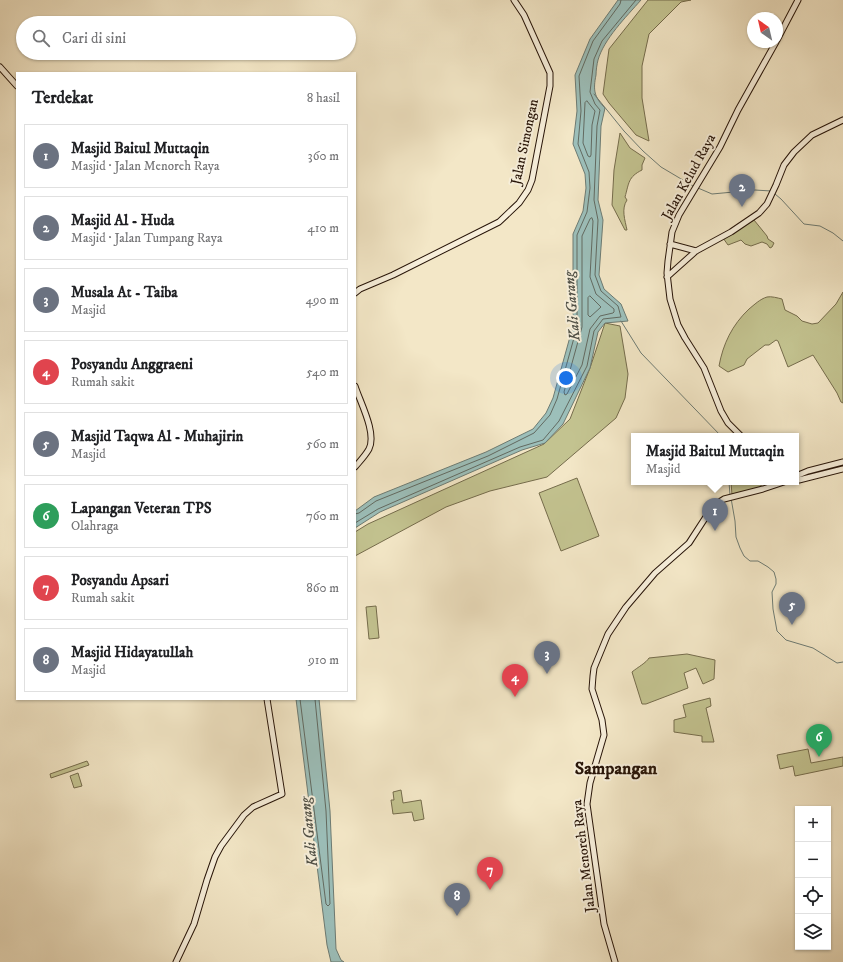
<!DOCTYPE html>
<html lang="id">
<meta charset="utf-8">
<style>
body{margin:0;font-family:"IM FELL DW Pica",serif;background:#f6f6f6;color:#202124}
.controls{position:absolute;right:12px;bottom:12px;display:grid;overflow:hidden;border-radius:0px;box-shadow:0 1px 3px #0004}
.controls button{width:36px;height:36px;display:grid;place-items:center;padding:0;border:0;border-bottom:1px solid #e0e0e0;background:#fff;color:#202124;font:20px sans-serif}
.compass{position:absolute;left:747px;top:12px;width:36px;height:36px;border-radius:50%;background:#fff;box-shadow:0 1px 3px #0004;rotate:326deg}
.you{position:absolute;left:566px;top:378px;width:14px;height:14px;margin:-10px;border:3px solid #fff;border-radius:50%;background:#1a73e8;box-shadow:0 0 0 6px #1a73e833}
.badge{display:grid;place-items:center;width:26px;height:26px;border-radius:50%;background:#1a73e8;color:#fff;font-size:13px;font-weight:700}
.pin{position:absolute;translate:-50% -33px;filter:drop-shadow(0 1px 2px #0008)}
.pin::after{content:'';position:absolute;top:21px;width:14px;height:12px;background:inherit;clip-path:polygon(0 0,100% 0,50% 100%)}
.popup{position:absolute;left:631px;top:433px;width:168px;height:52px;box-sizing:border-box;display:grid;place-content:center;border-radius:0px;background:#fff;filter:drop-shadow(0 1px 3px #0005);font-size:13px;white-space:nowrap;color:#757577}
.popup b{font-size:15px;color:#202124}
.popup::after{content:'';position:absolute;left:50%;top:100%;margin-left:-8px;border:8px solid transparent;border-top-color:#fff}
.list{margin:0;padding:0;list-style:none}
h2{display:flex;justify-content:space-between;align-items:center;height:52px;margin:0;padding:0 16px;font-size:17px}
h2 small{font-size:13px;font-weight:400;color:#757577}
.list li{display:grid;grid-template-columns:26px 1fr auto;gap:12px;align-items:center;box-sizing:border-box;height:64px;margin:0 8px 8px;padding:0 8px;border:1px solid #e0e0e0;border-radius:0px}
.list b{display:block;font-size:15px;white-space:nowrap}
.list p{margin:0;font-size:13px;white-space:nowrap;color:#757577}
.list em{font-size:13px;font-style:normal;color:#757577}
.icon{flex:none;width:22px;height:22px;fill:none;stroke:currentColor;stroke-width:2;stroke-linecap:round;stroke-linejoin:round}
.map{position:relative;flex:none;width:843px;height:962px;overflow:hidden}
.search{position:absolute;background:#fff;box-shadow:0 1px 3px #0004;left:16px;top:16px;width:340px;height:44px;display:flex;align-items:center;gap:10px;box-sizing:border-box;padding:0 14px;border-radius:22px;color:#757577;font-size:15px}
.panel{position:absolute;background:#fff;box-shadow:0 1px 3px #0004;left:16px;top:72px;width:340px;height:628px;border-radius:0px}
.map>svg:first-child{display:block}
.green{fill:#c3c390;stroke:#756c4c}
.water{fill:#9cbfba;stroke:#6d7b73}
.lines{fill:none;stroke-linecap:round;stroke-linejoin:round}
.shore{stroke:#626a61;stroke-width:1}
.stream{stroke:#6d7b73;stroke-width:1}
.secondary-casing{stroke:#271408;stroke-width:7}
.secondary{stroke:#f7efdb;stroke-width:5}
.labels{text-anchor:middle;dominant-baseline:central;stroke-width:4;stroke-linejoin:round;paint-order:stroke}
.street-label{font-size:14px;fill:#271408;stroke:#f7efdb}
.water-label{font-size:15px;font-style:italic;fill:#505046;stroke:#f7efdb}
.district-label{font-size:18px;font-weight:bold;fill:#271408;stroke:#f7efdb}
</style>
<div class="map">
<svg width="843" height="962" viewBox="0 0 843 962">
<rect width="100%" height="100%" fill="#f3e7c7"/>
<filter id="stains"><feTurbulence type="fractalNoise" baseFrequency=".005" numOctaves="4"/><feColorMatrix values="0 0 0 0 .2 0 0 0 0 .09 0 0 0 0 .02 0 0 0 .5 -.17"/></filter>
<radialGradient id="worn" r=".72"><stop offset=".6" stop-color="#630" stop-opacity="0"/><stop offset="1" stop-color="#630" stop-opacity=".3"/></radialGradient>
<path class="green" d="M 648,0 L 691,0 L 681,2 L 649,34 L 642,66 L 642,98 L 649,141 L 636,135 L 609,103 L 603,94 L 609,49 Z
M 620,133 L 630,148 L 645,158 L 642,165 L 642,170 C 628,177 629,183 625,197 L 627,200 C 621,209 625,220 627,230 L 625,230 L 612,205 L 614,170 Z
M 754,220 L 767,236 L 768,239 L 774,243 L 772,247 L 770,248 L 767,244 L 762,242 L 751,246 L 745,244 L 741,240 L 728,245 L 723,238 Z
M 843,292 L 843,403 L 841,402 L 837,393 L 813,355 L 788,367 L 778,341 L 776,340 L 769,345 L 765,345 L 747,359 L 744,365 L 728,372 L 719,366 C 723,344 732,325 749,309 C 754,305 760,299 767,297 C 771,296 778,298 782,299 L 785,310 L 797,316 L 802,321 L 812,324 L 818,323 L 836,304 Z
M 605,323 L 620,326 L 628,374 L 625,398 L 616,418 L 547,477 L 490,491 L 446,507 L 355,556 L 355,532 L 368,524 L 544,444 L 570,419 L 590,368 Z
M 577,478 L 599,536 L 561,551 L 539,493 Z
M 731,482 L 764,482 L 758,489 L 732,495 Z
M 376,606 L 379,638 L 369,639 L 366,607 Z
M 687,654 L 715,660 L 714,679 L 703,684 L 696,668 L 684,673 L 688,688 L 646,704 L 642,704 L 632,672 C 638,667 646,663 649,658 Z
M 710,698 L 711,706 L 706,708 L 714,742 L 702,742 L 702,736 L 674,732 L 674,720 L 686,717 L 683,705 Z
M 808,749 L 811,763 L 843,757 L 843,766 L 795,776 L 793,766 L 780,769 L 777,755 Z
M 87,761 L 89,765 L 51,778 L 50,774 Z
M 78,773 L 82,786 L 74,788 L 70,776 Z
M 401,790 L 403,803 L 421,800 L 424,819 L 414,821 L 412,812 L 393,814 L 391,800 L 394,800 L 393,792 Z"/>
<path class="water" d="M 618,0 L 641,0 C 626,17 604,39 598,60 C 597,64 596,70 596,75 C 593,90 594,97 605,108 L 601,126 L 598,200 L 603,220 L 599,275 L 604,289 L 621,304 L 628,321 L 605,323 L 598,332 L 590,368 L 563,424 L 545,443 L 522,450 L 380,512 L 355,528 L 355,511 L 374,497 L 486,452 L 533,429 L 546,413 L 553,398 L 573,326 L 573,234 L 583,211 L 586,188 L 585,174 L 573,144 L 577,111 L 575,75 L 590,39 Z
M 296,699 L 319,699 L 330,811 L 336,949 L 341,960 L 344,962 L 331,962 L 327,945 Z"/>
<g class="lines">
<path class="shore" d="M 587,101 L 595,111 L 592,125 L 591,155 L 590,157 L 588,156 L 583,143 L 585,103 Z
M 592,218 L 593,221 L 590,277 L 596,294 L 614,309 L 614,312 L 613,313 L 600,316 L 590,329 L 582,365 L 567,394 L 565,395 L 564,392 L 582,327 L 582,236 L 590,219 Z
M 590,296 L 601,307 L 590,317 L 588,315 L 588,298 Z
M 355,514 L 359,513 L 376,501 L 488,456 L 534,433 L 550,415 L 557,399 L 577,327 L 577,235 L 587,212 L 590,188 L 589,172 L 578,144 L 581,111 L 579,76 L 593,41 L 620,4 L 621,0
M 355,523 L 378,509 L 520,447 L 543,440 L 559,421 L 587,366 L 594,331 L 603,319 L 621,317 L 618,306 L 601,291 L 595,275 L 598,220 L 594,200 L 597,126 L 600,110 L 595,104 L 590,92 L 594,59 L 602,41 L 636,0
M 300,699 L 326,904 L 328,906 L 330,904 L 326,811 L 315,699"/>
<path class="stream" d="M 594,94 L 624,131 L 643,151 L 661,167 L 693,186
M 698,188 L 712,194 L 755,190 L 771,191
M 775,194 L 781,199 L 804,224 L 820,226 L 833,233 L 843,241
M 621,321 L 641,353 L 721,436
M 729,482 L 730,495
M 731,498 L 735,521 L 736,537 L 740,548 L 744,556 L 750,561 L 758,561 L 768,567 L 774,572 L 776,579 L 776,584 L 772,592 L 773,609 L 777,631 L 786,640 L 813,648 L 837,663 L 843,662"/>
<defs>
<path id="secondary" d="M 777,40 L 798,0
M 0,67 L 17,86
M 670,244 L 696,251
M 667,277 L 696,251 L 731,232 L 759,213 L 767,204 L 776,185 L 784,165 L 794,152 L 812,135 L 843,120
M 355,293 L 360,289 L 393,275 L 499,222 L 519,203 L 528,190 L 532,180 L 550,86 L 550,73 L 524,15 L 514,0
M 355,386 C 360,402 377,433 369,449 C 365,456 360,461 355,467
M 741,436 L 728,423 L 721,411 L 704,368 L 685,338 L 678,325 L 670,299 L 667,273 L 668,261 L 672,232 L 679,215 L 720,147 L 738,110 L 776,42
M 796,476 L 808,471 L 843,462
M 799,480 L 843,469
M 176,962 L 194,924 L 207,880 L 215,857 L 221,846 L 244,815 L 253,807 L 282,794 L 267,699
M 615,962 L 604,924 L 587,804 L 590,783 L 604,735 L 602,720 L 592,689 L 593,676 L 594,668 L 608,634 L 626,607 L 655,573 L 689,543 L 713,506 L 724,499 L 763,489 L 784,482"/>
</defs>
<use href="#secondary" class="secondary-casing"/>
<use href="#secondary" class="secondary"/>
</g>
<g class="labels">
<g class="street-label">
<text transform="translate(525 142) rotate(-78)">Jalan Simongan</text>
<text transform="translate(689 177) rotate(-61)">Jalan Kelud Raya</text>
<text transform="translate(584 856) rotate(-97)">Jalan Menoreh Raya</text>
</g>
<g class="water-label">
<text transform="translate(572 306) rotate(-95)">Kali Garang</text>
<text transform="translate(309 832) rotate(-96)">Kali Garang</text>
</g>
<g class="district-label">
<text x="616" y="769">Sampangan</text>
</g>
</g>
<rect width="100%" height="100%" filter="url(#stains)"/>
<rect width="100%" height="100%" fill="url(#worn)"/>
</svg>
<div class="controls">
<button>+</button>
<button>−</button>
<button><svg class="icon" aria-label="locate" viewBox="0 0 24 24"><circle cx="12" cy="12" r="6"/><path d="M12 2v4M12 18v4M2 12h4M18 12h4"/></svg></button>
<button><svg class="icon" aria-label="layers" viewBox="0 0 24 24"><path d="M12 4l9 5-9 5-9-5zM3 14l9 5 9-5"/></svg></button>
</div>
<svg class="compass" viewBox="-18 -18 36 36"><path d="M0-13l5 13h-10z" fill="#e53935"/><path d="M0 13l5-13h-10z" fill="#757577"/></svg>
<div class="you"></div>
<div class="pin badge" style="left:715px;top:531px;background:#6b7280">1</div>
<div class="popup"><b>Masjid Baitul Muttaqin</b>Masjid</div>
<div class="pin badge" style="left:742px;top:207px;background:#6b7280">2</div>
<div class="pin badge" style="left:547px;top:674px;background:#6b7280">3</div>
<div class="pin badge" style="left:515px;top:697px;background:#e0444e">4</div>
<div class="pin badge" style="left:792px;top:625px;background:#6b7280">5</div>
<div class="pin badge" style="left:819px;top:757px;background:#2e9e5b">6</div>
<div class="pin badge" style="left:490px;top:890px;background:#e0444e">7</div>
<div class="pin badge" style="left:457px;top:916px;background:#6b7280">8</div>
<div class="search"><svg class="icon" aria-label="search" viewBox="0 0 24 24"><circle cx="10" cy="10" r="6"/><path d="M15 15l6 6"/></svg>Cari di sini</div>
<section class="panel">
<h2>Terdekat<small>8 hasil</small></h2>
<ul class="list">
<li><span class="badge" style="background:#6b7280">1</span><div><b>Masjid Baitul Muttaqin</b><p>Masjid · Jalan Menoreh Raya</p></div><em>360 m</em></li>
<li><span class="badge" style="background:#6b7280">2</span><div><b>Masjid Al - Huda</b><p>Masjid · Jalan Tumpang Raya</p></div><em>410 m</em></li>
<li><span class="badge" style="background:#6b7280">3</span><div><b>Musala At - Taiba</b><p>Masjid</p></div><em>490 m</em></li>
<li><span class="badge" style="background:#e0444e">4</span><div><b>Posyandu Anggraeni</b><p>Rumah sakit</p></div><em>540 m</em></li>
<li><span class="badge" style="background:#6b7280">5</span><div><b>Masjid Taqwa Al - Muhajirin</b><p>Masjid</p></div><em>560 m</em></li>
<li><span class="badge" style="background:#2e9e5b">6</span><div><b>Lapangan Veteran TPS</b><p>Olahraga</p></div><em>760 m</em></li>
<li><span class="badge" style="background:#e0444e">7</span><div><b>Posyandu Apsari</b><p>Rumah sakit</p></div><em>860 m</em></li>
<li><span class="badge" style="background:#6b7280">8</span><div><b>Masjid Hidayatullah</b><p>Masjid</p></div><em>910 m</em></li>
</ul>
</section>
</div>
